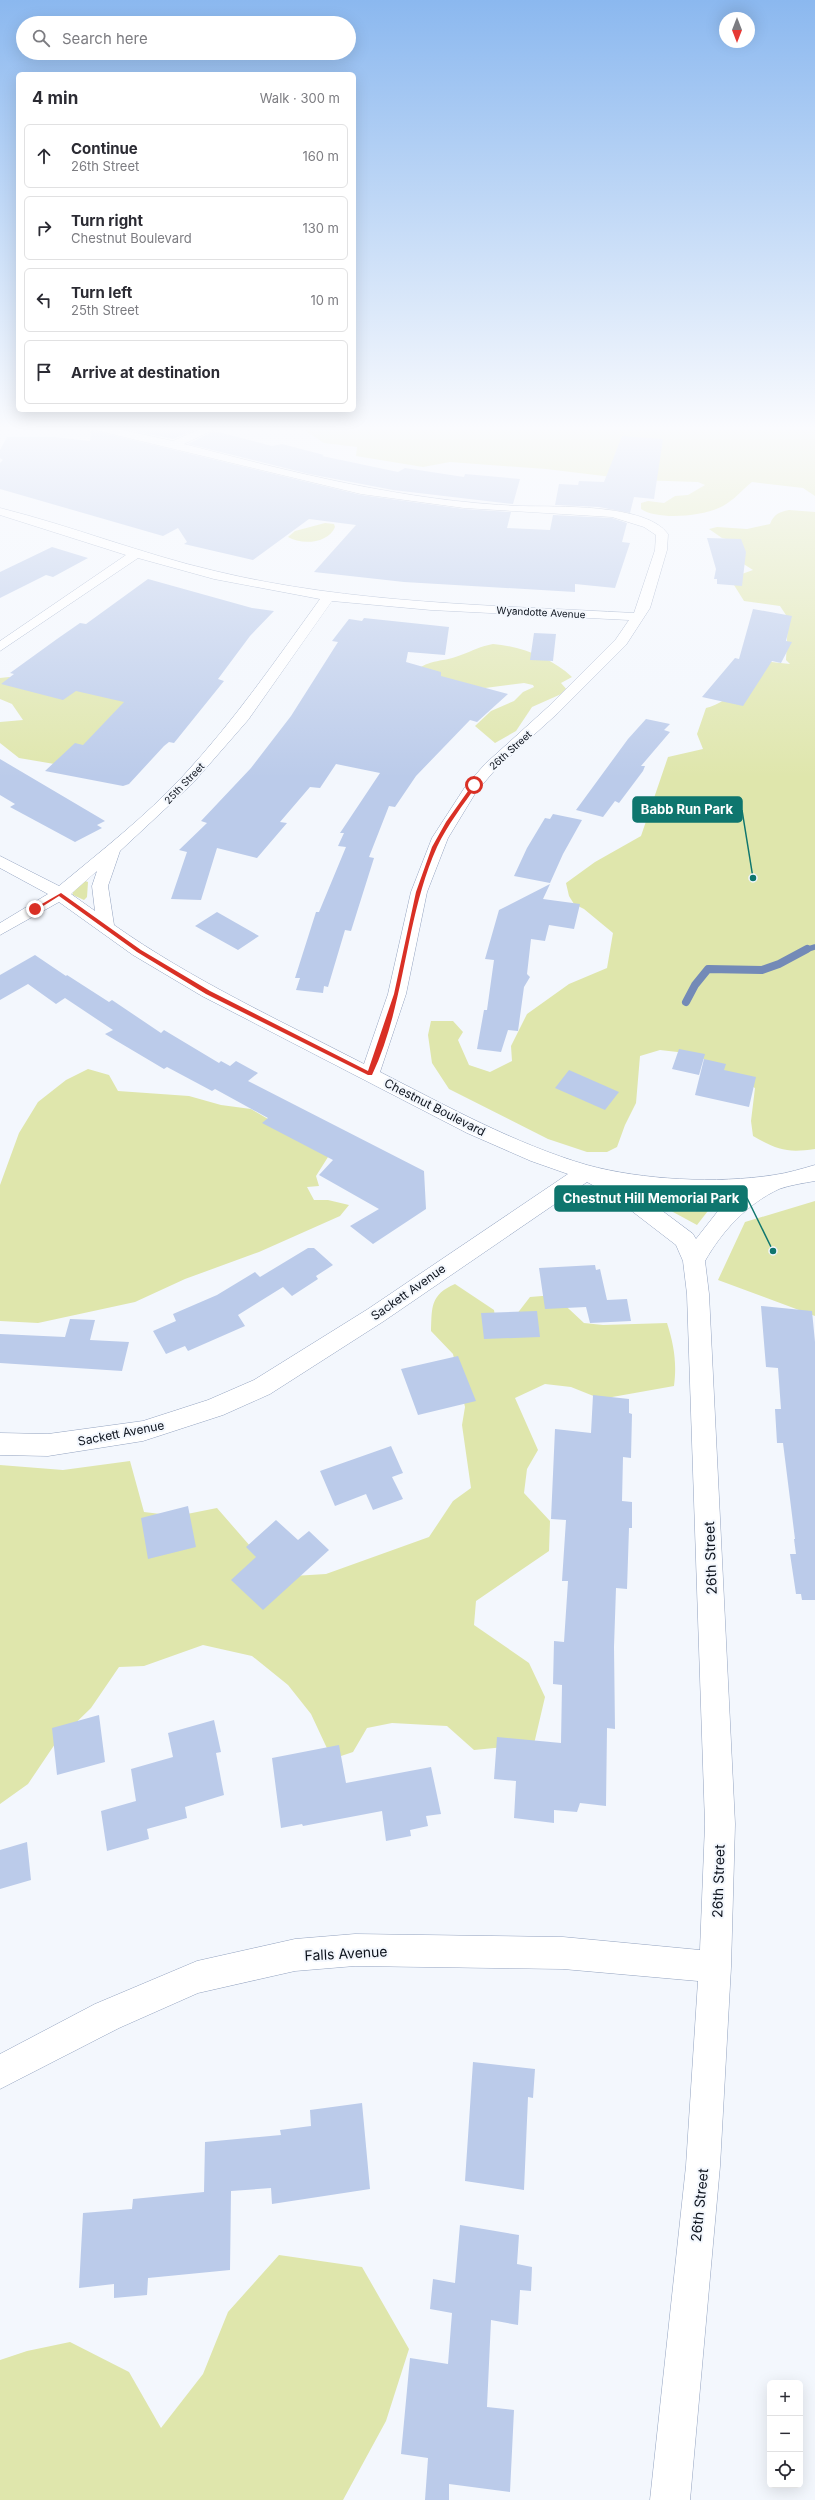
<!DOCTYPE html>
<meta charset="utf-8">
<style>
body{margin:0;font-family:Inter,sans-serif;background:#f7f7f7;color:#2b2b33}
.controls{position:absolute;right:12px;bottom:12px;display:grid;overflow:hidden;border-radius:6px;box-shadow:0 4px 16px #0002}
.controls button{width:36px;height:36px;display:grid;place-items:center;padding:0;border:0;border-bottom:1px solid #e1e1e2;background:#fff;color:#2b2b33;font:20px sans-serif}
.compass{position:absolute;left:719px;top:12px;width:36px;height:36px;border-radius:50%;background:#fff;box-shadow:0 4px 16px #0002;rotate:180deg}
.stop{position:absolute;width:12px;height:12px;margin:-9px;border:3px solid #d93025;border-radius:50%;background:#fff}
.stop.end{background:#d93025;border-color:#fff;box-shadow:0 1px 4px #0008}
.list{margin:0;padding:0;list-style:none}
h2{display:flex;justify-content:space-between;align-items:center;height:52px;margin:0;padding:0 16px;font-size:17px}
h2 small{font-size:13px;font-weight:400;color:#7c7c81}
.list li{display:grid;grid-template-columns:26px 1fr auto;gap:12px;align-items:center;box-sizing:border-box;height:64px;margin:0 8px 8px;padding:0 8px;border:1px solid #e1e1e2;border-radius:6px}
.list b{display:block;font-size:15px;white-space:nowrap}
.list p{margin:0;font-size:13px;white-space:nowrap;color:#7c7c81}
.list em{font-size:13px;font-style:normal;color:#7c7c81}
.icon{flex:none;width:22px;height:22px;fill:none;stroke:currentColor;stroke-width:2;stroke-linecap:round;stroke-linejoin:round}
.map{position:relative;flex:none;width:815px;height:2500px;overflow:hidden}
.search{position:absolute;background:#fff;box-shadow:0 4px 16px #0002;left:16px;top:16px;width:340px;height:44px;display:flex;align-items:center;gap:10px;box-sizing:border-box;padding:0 14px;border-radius:22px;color:#7c7c81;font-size:15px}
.panel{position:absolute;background:#fff;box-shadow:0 4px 16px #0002;left:16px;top:72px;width:340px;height:340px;border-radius:6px}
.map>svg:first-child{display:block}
.green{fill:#dfe6ac}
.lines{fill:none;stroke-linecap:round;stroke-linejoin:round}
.stream-far1{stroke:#738ab7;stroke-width:5.5}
.stream{stroke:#738ab7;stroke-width:8}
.building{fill:#bbcbea}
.minor-casing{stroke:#93a3c0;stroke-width:1}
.minor{fill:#fff;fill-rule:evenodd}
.route{fill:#d93025}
.labels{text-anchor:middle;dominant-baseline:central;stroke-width:4;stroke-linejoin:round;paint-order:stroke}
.far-street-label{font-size:10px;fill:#0c121c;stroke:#f3f7fd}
.street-label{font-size:12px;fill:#0c121c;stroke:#f3f7fd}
.near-street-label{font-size:14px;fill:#0c121c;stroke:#f3f7fd}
.leader{fill:none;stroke:#0f766e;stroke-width:1.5}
.callout-dot{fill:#0f766e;stroke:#f3f7fd;stroke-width:1.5}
.callout{fill:#0f766e;stroke:#0f766e;stroke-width:1.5}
.callout-label{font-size:13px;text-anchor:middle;font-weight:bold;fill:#fff}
</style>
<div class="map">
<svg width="815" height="2500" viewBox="0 0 815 2500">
<rect width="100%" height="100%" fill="#f3f7fd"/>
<path class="green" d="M 306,428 L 815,428 L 815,496 L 803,488 L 752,482 C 742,490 734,500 723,506 C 705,516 659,521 641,509 L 641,503 L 648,501 L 664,503 L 675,496 L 688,495 L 705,485 L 698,482 L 637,480 L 546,469 L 450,462 L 423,467 L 356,456 L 357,447 L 324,443 L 307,432 Z
M 789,510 L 815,512 L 815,1149 C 787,1153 777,1150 753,1136 L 751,1121 L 755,1088 L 695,1054 L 660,1050 L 640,1056 L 636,1103 L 625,1125 L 617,1147 L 607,1152 L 587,1152 L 548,1139 L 449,1089 L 432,1063 L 428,1035 L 431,1021 L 453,1021 L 463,1032 L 458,1040 L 469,1065 L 490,1072 L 512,1061 L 511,1046 L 527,1014 L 569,984 L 607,968 L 613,933 L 584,909 L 574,904 L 569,896 L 566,883 L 595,862 L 641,836 L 668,757 L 703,749 L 697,734 L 706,708 C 731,702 745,679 762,661 L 790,664 L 786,660 L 788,618 L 780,606 L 744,601 L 734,585 L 739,575 L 753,570 L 742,563 L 741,543 L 722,538 L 709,529 L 717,527 L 747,529 L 770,524 C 774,514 779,512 789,510 Z
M 325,523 L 334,524 L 335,527 C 328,544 301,545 288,537 L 295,531 Z
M 493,644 C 520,646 552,658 572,677 L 561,683 L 568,691 L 532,707 L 516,731 L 495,743 L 475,726 L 491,711 L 514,701 L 523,692 L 534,687 L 533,685 L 524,683 L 485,688 L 409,676 C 430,657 438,664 461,655 C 472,651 481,646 493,644 Z
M 9,677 L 32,685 L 117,678 L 125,706 L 72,767 L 19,758 L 0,743 L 0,722 L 23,720 L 12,704 L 0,699 L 0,678 Z
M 85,881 L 88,882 L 87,897 L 84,900 L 73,895 L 72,891 Z
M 88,1069 L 109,1075 L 118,1091 L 189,1096 L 221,1105 L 251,1109 L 312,1145 L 328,1157 L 316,1176 L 319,1186 L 307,1187 L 314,1200 L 328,1200 L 349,1205 L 340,1216 L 259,1252 L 185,1279 L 135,1302 L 38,1323 L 0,1321 L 0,1185 L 19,1133 L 38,1102 L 66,1080 Z
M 815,1201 L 815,1316 L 718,1280 L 745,1222 Z
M 664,1202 L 705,1205 L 711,1207 L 697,1225 L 662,1206 Z
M 455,1284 L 494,1310 L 496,1324 L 513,1319 L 530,1297 L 554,1295 L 584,1323 L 603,1325 L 667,1323 C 674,1345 677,1363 674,1386 L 601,1399 L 571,1387 L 545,1384 L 515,1398 L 538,1450 L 527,1469 L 524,1493 L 550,1521 L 549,1551 L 476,1601 L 474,1625 L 529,1663 L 545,1697 L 534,1744 L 474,1750 L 447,1726 L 392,1723 L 367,1728 L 353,1752 L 332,1759 L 311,1714 L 288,1685 L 252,1656 L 203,1645 L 144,1666 L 119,1667 L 91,1708 L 57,1741 L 28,1784 L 0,1804 L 0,1465 L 63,1470 L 130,1461 L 144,1512 L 177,1516 L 217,1508 L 277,1577 L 326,1574 L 429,1537 L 453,1501 L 471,1488 L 462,1425 L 465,1407 L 453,1354 L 431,1331 C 432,1307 430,1295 455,1284 Z
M 279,2255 L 362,2267 L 409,2349 L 386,2421 L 343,2500 L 0,2500 L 0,2360 L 27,2351 L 70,2342 L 129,2372 L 161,2428 L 203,2374 L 228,2312 Z"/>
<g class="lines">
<path class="stream-far1" d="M 805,950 L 815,947"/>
<path class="stream" d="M 686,1002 L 695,985 L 708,969 L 762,970 L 779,964 L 807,949"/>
</g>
<path class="building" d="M 91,428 L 95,431 L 361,495 L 464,509 L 511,512 L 507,528 L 550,530 L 553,515 L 612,518 L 627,523 L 622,542 L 630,543 L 615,588 L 575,584 L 575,592 L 404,582 L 314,572 L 356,525 L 309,519 L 253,560 L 184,544 L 187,542 L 178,528 L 163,536 L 0,489 L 0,463 L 3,460 L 0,458 L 0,450 L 7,437 L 54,437 L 90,441 Z
M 118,428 L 199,428 L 173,439 Z
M 214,431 L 272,446 L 282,444 L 324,455 L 322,456 L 398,472 L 405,468 L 464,477 L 465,474 L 520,479 L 513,504 L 393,490 L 309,474 L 188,444 Z
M 622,436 L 663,439 L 654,499 L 634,497 L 630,513 L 599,507 L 555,505 L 559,484 L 578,485 L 579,481 L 604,482 Z
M 707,538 L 741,539 L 746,552 L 742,586 L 717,584 L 717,579 L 714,579 L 716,569 Z
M 52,547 L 88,558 L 53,577 L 46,575 L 0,598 L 0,572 Z
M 148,579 L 252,608 L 274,611 L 250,636 L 218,679 L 224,681 L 174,743 L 169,742 L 164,746 L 129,784 L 123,786 L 45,771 L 75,743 L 83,745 L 124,702 L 76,691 L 63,700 L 1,684 L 14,674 L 10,673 L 57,639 L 80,623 L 86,624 Z
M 753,609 L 792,616 L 786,641 L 792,642 L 781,663 L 772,661 L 743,706 L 702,697 L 735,658 L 739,659 Z
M 364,618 L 449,627 L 445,655 L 408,652 L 406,662 L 441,672 L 441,676 L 508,694 L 477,722 L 470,720 L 416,776 L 395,807 L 389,806 L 369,857 L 374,858 L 351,931 L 345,930 L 328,987 L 324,986 L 323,993 L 296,990 L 300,978 L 295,978 L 316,912 L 319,912 L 346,847 L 338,846 L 344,833 L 340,833 L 380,773 L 336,764 L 320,788 L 310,787 L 280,822 L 287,823 L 257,858 L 217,848 L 201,900 L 171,899 L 187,852 L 179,850 L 207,823 L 201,821 L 251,768 L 291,716 L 338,642 L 332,641 L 349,619 L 362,621 Z
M 534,633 L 556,634 L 553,661 L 530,660 Z
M 646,719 L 670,724 L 664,730 L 670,732 L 641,766 L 645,766 L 643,771 L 619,803 L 615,801 L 603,817 L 576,810 L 628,739 Z
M 0,759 L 105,821 L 97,825 L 102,828 L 75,842 L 10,807 L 15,804 L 0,795 Z
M 553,814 L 582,820 L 563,854 L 550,883 L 514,876 L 527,848 L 545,818 L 550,819 Z
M 550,884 L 543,899 L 580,904 L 574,929 L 549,925 L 545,941 L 531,939 L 527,974 L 530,977 L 524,987 L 518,1031 L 508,1030 L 501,1052 L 477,1049 L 484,1010 L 487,1010 L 494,960 L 485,959 L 499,910 Z
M 217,912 L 259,936 L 238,950 L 195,926 Z
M 35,955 L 66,976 L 67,975 L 109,1002 L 112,1000 L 161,1033 L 164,1030 L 219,1063 L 221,1061 L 230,1066 L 236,1061 L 258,1073 L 248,1081 L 424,1171 L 426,1209 L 373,1244 L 350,1226 L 379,1209 L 319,1175 L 333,1160 L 262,1123 L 268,1118 L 215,1089 L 212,1091 L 167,1067 L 164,1069 L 105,1034 L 113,1030 L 65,998 L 56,1004 L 28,984 L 0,1000 L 0,975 Z
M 679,1049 L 705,1054 L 699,1075 L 672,1069 Z
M 704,1059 L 726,1064 L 724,1070 L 756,1077 L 749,1107 L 695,1095 Z
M 569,1070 L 619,1092 L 605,1110 L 555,1088 Z
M 308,1248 L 314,1248 L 333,1265 L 316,1276 L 318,1279 L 292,1296 L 283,1287 L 238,1315 L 245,1326 L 188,1351 L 185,1346 L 166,1354 L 153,1331 L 176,1321 L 173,1314 L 217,1295 L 255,1272 L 260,1277 Z
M 595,1265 L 596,1270 L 600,1269 L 607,1300 L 627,1299 L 631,1321 L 590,1323 L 586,1307 L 545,1309 L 539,1268 Z
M 761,1306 L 812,1311 L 815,1342 L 815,1600 L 802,1600 L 801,1594 L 796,1594 L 790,1554 L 796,1554 L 794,1539 L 795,1539 L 783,1443 L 777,1443 L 775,1409 L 781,1409 L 778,1368 L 766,1367 Z
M 537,1311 L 540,1337 L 484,1339 L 481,1313 Z
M 70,1319 L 95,1320 L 90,1340 L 129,1342 L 122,1371 L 0,1363 L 0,1334 L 65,1337 Z
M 458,1356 L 476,1401 L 418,1415 L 401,1369 Z
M 593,1395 L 629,1399 L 629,1413 L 632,1414 L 631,1458 L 623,1457 L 622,1501 L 632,1502 L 632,1528 L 629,1528 L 627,1589 L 616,1588 L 614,1647 L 615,1729 L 607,1728 L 606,1806 L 580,1803 L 577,1812 L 554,1810 L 554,1823 L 514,1818 L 516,1781 L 494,1779 L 497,1737 L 561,1743 L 562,1685 L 553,1684 L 554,1641 L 564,1642 L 568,1581 L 562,1581 L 566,1520 L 551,1519 L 555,1429 L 591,1433 Z
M 391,1446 L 403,1473 L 392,1477 L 403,1499 L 373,1510 L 366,1494 L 335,1506 L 320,1471 Z
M 188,1506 L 196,1547 L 148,1559 L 141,1518 Z
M 276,1520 L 298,1540 L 309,1531 L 329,1550 L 263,1610 L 231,1580 L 256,1557 L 246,1547 Z
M 99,1715 L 105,1762 L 57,1775 L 52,1728 Z
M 214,1720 L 221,1752 L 216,1753 L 224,1795 L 185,1807 L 187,1818 L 147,1829 L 149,1839 L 107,1851 L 101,1811 L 136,1801 L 131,1769 L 173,1757 L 168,1733 Z
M 339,1745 L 346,1783 L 431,1767 L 441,1814 L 426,1816 L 428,1826 L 410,1830 L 411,1836 L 386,1841 L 382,1811 L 303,1826 L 302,1824 L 281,1828 L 272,1758 Z
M 27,1842 L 31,1880 L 0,1889 L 0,1850 Z
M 473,2062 L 535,2069 L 533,2098 L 528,2097 L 524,2190 L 465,2181 Z
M 362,2103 L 370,2189 L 272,2204 L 271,2188 L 231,2191 L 230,2270 L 148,2278 L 147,2295 L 114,2298 L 114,2284 L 79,2288 L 83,2213 L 132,2209 L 133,2199 L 204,2192 L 205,2142 L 281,2135 L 280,2130 L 311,2126 L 310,2110 Z
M 460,2225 L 519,2235 L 517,2264 L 532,2267 L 531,2291 L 520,2290 L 518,2325 L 491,2320 L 487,2407 L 514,2410 L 510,2492 L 449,2484 L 449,2500 L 425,2500 L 428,2458 L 401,2454 L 410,2358 L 448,2364 L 452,2313 L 430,2309 L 433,2279 L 455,2283 Z"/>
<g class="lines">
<defs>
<path id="minor" d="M 94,428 L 113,428 L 173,441 L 202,428 L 214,428 L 213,430 L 184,444 C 295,473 405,501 520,506 C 555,507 646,503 668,534 L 667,550 L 650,608 L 626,645 L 558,713 L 495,770 L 476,792 L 448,838 L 427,892 L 406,994 L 380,1072 C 447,1106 515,1144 587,1165 C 642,1180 717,1184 774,1175 C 788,1173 801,1169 815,1165 L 815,1181 C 804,1183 790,1185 779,1189 C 747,1204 722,1231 705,1261 L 709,1294 L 735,1824 L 731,1967 L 720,2166 L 690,2500 L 650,2500 L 686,2166 L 698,1981 L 563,1969 L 355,1966 L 295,1971 L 198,1993 L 119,2028 L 0,2089 L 0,2054 L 95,2004 L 197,1961 L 295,1939 L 355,1934 L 563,1937 L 700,1950 L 705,1824 L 687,1294 L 683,1261 L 676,1245 L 611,1195 L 587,1182 L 384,1321 L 270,1394 L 223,1415 L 143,1441 L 48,1456 L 0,1455 L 0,1433 L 48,1434 L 143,1421 L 208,1400 L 254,1380 L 368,1309 L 568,1174 L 531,1161 L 467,1133 L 202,996 L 133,955 L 59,902 L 0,935 L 0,923 L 48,894 L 0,868 L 0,856 L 59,886 C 101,851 145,817 183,776 C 234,721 276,660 320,599 L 214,579 L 138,558 L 0,651 L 0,641 L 126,555 L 0,515 L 0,508 C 72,526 142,554 215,571 C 352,604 494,605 634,613 L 655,550 L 656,535 L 644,527 L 612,517 L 464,508 L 361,494 L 95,430 ZM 332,601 L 431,610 L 629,620 L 616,639 L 548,707 L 485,764 L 465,787 L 432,838 L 411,892 L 388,994 L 364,1064 C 279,1020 192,980 114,925 L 108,886 L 120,851 L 193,783 L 248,720 ZM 97,871 L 92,886 L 95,911 L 71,894 ZM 632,1188 L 678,1194 L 740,1194 L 718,1211 L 696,1239 L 693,1234 Z"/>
</defs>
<use href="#minor" class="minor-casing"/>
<use href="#minor" class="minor"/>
</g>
<linearGradient id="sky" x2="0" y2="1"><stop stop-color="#8bb8ef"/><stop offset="0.55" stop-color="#fafbfe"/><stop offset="1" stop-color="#fafbfe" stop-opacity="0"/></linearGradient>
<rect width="815" height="778" fill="url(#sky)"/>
<path class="route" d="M 473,784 L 477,785 C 463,805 448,824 437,847 C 405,918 406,1003 372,1075 L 368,1075 L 206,994 L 137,952 L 59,896 L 37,910 L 33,909 L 61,893 L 141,950 L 210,991 L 368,1071 L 394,994 L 416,892 L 432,847 L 446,822 Z"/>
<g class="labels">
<g class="far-street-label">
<text transform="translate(541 612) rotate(3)">Wyandotte Avenue</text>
<text transform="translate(510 750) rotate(-42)">26th Street</text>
<text transform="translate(184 783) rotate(-46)">25th Street</text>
</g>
<g class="street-label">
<text transform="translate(435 1107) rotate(27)">Chestnut Boulevard</text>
<text transform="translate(408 1292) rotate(-35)">Sackett Avenue</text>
<text transform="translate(121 1433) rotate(-11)">Sackett Avenue</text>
</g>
<g class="near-street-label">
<text transform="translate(710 1558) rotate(-92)">26th Street</text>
<text transform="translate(718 1881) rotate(-88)">26th Street</text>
<text transform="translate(346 1953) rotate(-3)">Falls Avenue</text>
<text transform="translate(699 2205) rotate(-84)">26th Street</text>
</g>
</g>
<path class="leader" d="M753 878L742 810M773 1251L747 1198"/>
<g class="callout-dot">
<circle cx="753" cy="878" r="4"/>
<circle cx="773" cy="1251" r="4"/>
</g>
<g class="callout">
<rect x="633" y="797" width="109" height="25" rx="4"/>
<rect x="555" y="1186" width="192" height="25" rx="4"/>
</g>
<g class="callout-label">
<text x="687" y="814">Babb Run Park</text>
<text x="651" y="1203">Chestnut Hill Memorial Park</text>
</g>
</svg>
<div class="controls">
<button>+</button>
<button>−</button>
<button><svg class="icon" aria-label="locate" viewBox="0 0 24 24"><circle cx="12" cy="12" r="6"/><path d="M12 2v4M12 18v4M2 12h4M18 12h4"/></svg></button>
</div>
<svg class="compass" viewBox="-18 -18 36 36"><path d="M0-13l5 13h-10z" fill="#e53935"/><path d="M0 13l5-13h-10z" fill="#7c7c81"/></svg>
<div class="stop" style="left:474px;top:785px"></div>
<div class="stop end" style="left:35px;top:909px"></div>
<div class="search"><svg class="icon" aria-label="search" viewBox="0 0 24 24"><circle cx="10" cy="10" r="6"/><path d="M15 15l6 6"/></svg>Search here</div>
<section class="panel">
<h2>4 min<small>Walk · 300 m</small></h2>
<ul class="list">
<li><svg class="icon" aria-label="ahead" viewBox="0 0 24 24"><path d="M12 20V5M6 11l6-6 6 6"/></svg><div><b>Continue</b><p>26th Street</p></div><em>160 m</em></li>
<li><svg class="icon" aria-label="right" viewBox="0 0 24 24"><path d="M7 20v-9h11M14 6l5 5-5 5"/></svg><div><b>Turn right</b><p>Chestnut Boulevard</p></div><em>130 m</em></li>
<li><svg class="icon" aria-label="left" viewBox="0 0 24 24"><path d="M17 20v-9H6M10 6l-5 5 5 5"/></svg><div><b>Turn left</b><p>25th Street</p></div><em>10 m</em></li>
<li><svg class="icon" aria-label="arrive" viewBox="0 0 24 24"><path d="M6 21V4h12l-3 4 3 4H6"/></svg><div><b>Arrive at destination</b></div></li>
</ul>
</section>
</div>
